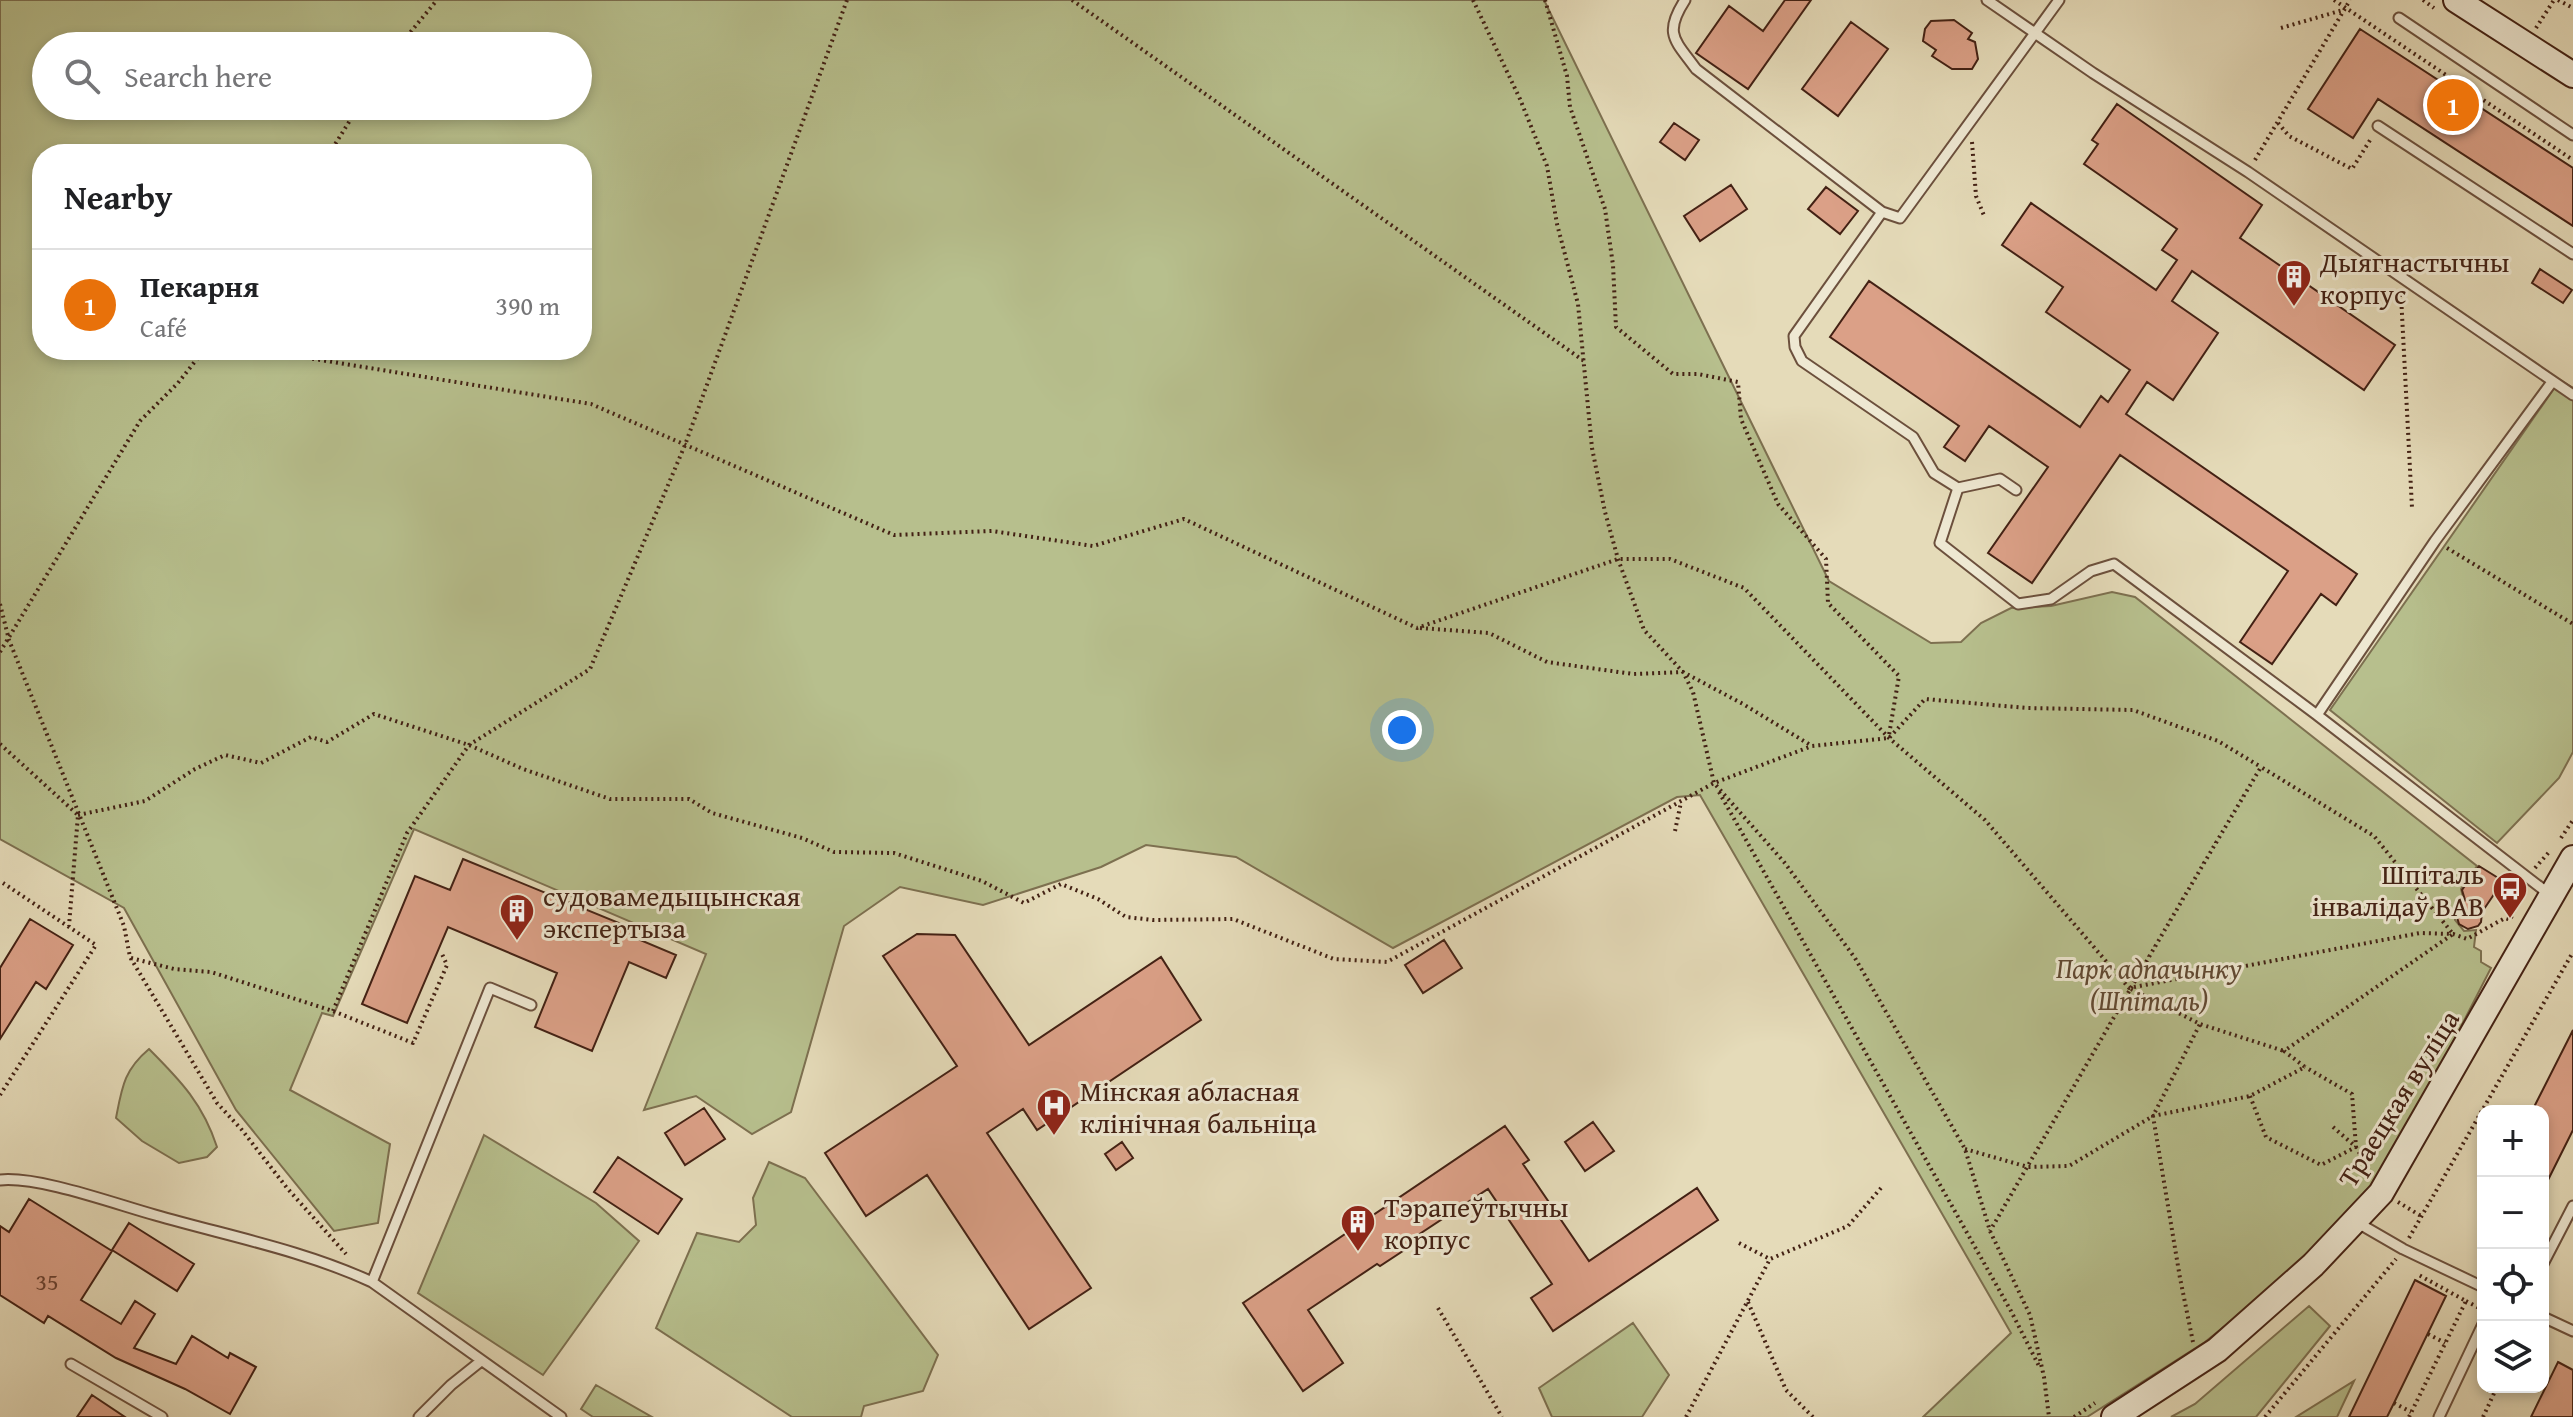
<!DOCTYPE html>
<meta charset="utf-8">
<style>
body{margin:0;font-family:"Gentium Book Plus",serif;background:#f2f2f2;color:#202124}
.controls{position:absolute;right:24px;bottom:24px;display:grid;overflow:hidden;border-radius:16px;box-shadow:0 4px 12px #0003}
.controls button{width:72px;height:72px;display:grid;place-items:center;padding:0;border:0;border-bottom:2px solid #e0e0e0;background:#fff;color:#202124;font:40px sans-serif}
.you{position:absolute;left:1402px;top:730px;width:28px;height:28px;margin:-20px;border:6px solid #fff;border-radius:50%;background:#1a73e8;box-shadow:0 0 0 12px #1a73e833}
.badge{display:grid;place-items:center;width:52px;height:52px;border-radius:50%;background:#8f2418;color:#fff;font-size:26px;font-weight:700}
.pin{position:absolute;translate:-50% -50%;border:4px solid #fff;box-shadow:0 2px 8px #0006}
.list{margin:0;padding:0;list-style:none}
h2{display:flex;justify-content:space-between;align-items:center;height:104px;margin:0;padding:0 32px;font-size:34px}
h2 small{font-size:26px;font-weight:400;color:#757577}
.list li{display:grid;grid-template-columns:52px 1fr auto;gap:24px;align-items:center;box-sizing:border-box;height:112px;padding:0 32px;border-top:2px solid #e0e0e0}
.list b{display:block;font-size:30px;white-space:nowrap}
.list p{margin:0;font-size:26px;white-space:nowrap;color:#757577}
.list em{font-size:26px;font-style:normal;color:#757577}
.icon{flex:none;width:44px;height:44px;fill:none;stroke:currentColor;stroke-width:2;stroke-linecap:round;stroke-linejoin:round}
.map{position:relative;flex:none;width:2573px;height:1417px;overflow:hidden}
.search{position:absolute;background:#fff;box-shadow:0 4px 12px #0003;left:32px;top:32px;width:560px;height:88px;display:flex;align-items:center;gap:20px;box-sizing:border-box;padding:0 28px;border-radius:44px;color:#757577;font-size:30px}
.panel{position:absolute;background:#fff;box-shadow:0 4px 12px #0003;left:32px;top:144px;width:560px;height:216px;border-radius:32px}
.map>svg:first-child{display:block}
.green{fill:#b7bf8d;stroke:#7d7050;stroke-width:2;fill-rule:evenodd}
.building{fill:#dba087;stroke:#432114;stroke-width:2}
.lines{fill:none;stroke-linecap:round;stroke-linejoin:round}
.lane-casing{stroke:#6c503d;stroke-width:13}
.secondary-casing{stroke:#432114;stroke-width:28}
.path{stroke:#432114;stroke-width:4;stroke-dasharray:2 4;stroke-linecap:butt}
.lane{stroke:#eee8d2;stroke-width:9}
.secondary{stroke:#eee8d2;stroke-width:24}
.labels{text-anchor:middle;dominant-baseline:central;stroke-width:6;stroke-linejoin:round;paint-order:stroke}
.number-label{font-size:24px;fill:#694131}
.poi-label{font-size:28px;fill:#432114;stroke:#eee8d2;text-anchor:start}
.park-label{font-size:28px;font-style:italic;fill:#604832;stroke:#eee8d2}
.street-label{font-size:28px;fill:#432114;stroke:#eee8d2}
</style>
<div class="map">
<svg width="2573" height="1417" viewBox="0 0 2573 1417">
<rect width="100%" height="100%" fill="#e5dbb9"/>
<filter id="stains"><feTurbulence type="fractalNoise" baseFrequency=".0025" numOctaves="4"/><feColorMatrix values="0 0 0 0 .2 0 0 0 0 .09 0 0 0 0 .02 0 0 0 .5 -.17"/></filter>
<radialGradient id="worn" r=".72"><stop offset=".6" stop-color="#630" stop-opacity="0"/><stop offset="1" stop-color="#630" stop-opacity=".3"/></radialGradient>
<path class="green" d="M 0,0 L 1544,0 L 1829,581 L 1931,643 L 1961,642 L 1981,623 L 2011,608 L 2051,606 L 2112,592 L 2135,597 L 2477,866 L 2461,889 L 2464,901 L 2456,908 L 2455,920 L 2464,931 L 2476,930 L 2474,947 L 2481,951 L 2481,962 L 2491,968 L 2450,1048 L 2371,1187 L 2292,1272 L 2205,1342 L 2087,1417 L 1923,1417 L 2011,1333 L 1700,795 L 1677,797 L 1393,948 L 1236,857 L 1146,845 L 1101,867 L 983,905 L 900,887 L 844,926 L 791,1112 L 752,1134 L 696,1096 L 644,1110 L 706,954 L 414,829 L 333,1016 L 322,1013 L 290,1090 L 390,1144 L 378,1223 L 334,1231 L 236,1110 L 124,908 L 0,839 ZM 46,46 L 578,46 L 578,106 L 46,106 ZM 42,154 L 582,154 L 582,350 L 42,350 Z
M 2560,380 L 2573,388 L 2573,752 L 2559,778 L 2497,843 L 2330,710 Z
M 149,1049 C 181,1081 203,1104 217,1147 L 207,1157 L 179,1163 L 142,1141 L 116,1118 C 122,1087 124,1070 149,1049 Z
M 484,1135 L 596,1203 L 639,1241 L 543,1375 L 418,1293 Z
M 769,1162 L 805,1178 L 938,1355 L 923,1391 L 864,1406 L 861,1417 L 792,1417 L 656,1328 L 697,1233 L 739,1242 L 756,1225 L 753,1198 Z
M 2309,1306 L 2330,1326 L 2256,1417 L 2171,1417 L 2195,1404 Z
M 1633,1323 L 1669,1375 L 1642,1417 L 1552,1417 L 1539,1388 Z
M 2354,1381 L 2337,1417 L 2296,1417 Z
M 596,1385 L 652,1417 L 593,1417 L 581,1409 Z"/>
<path class="building" d="M 1785,0 L 1811,0 L 1748,89 L 1696,53 L 1729,6 L 1763,31 Z
M 1954,20 L 1972,33 L 1968,39 L 1975,42 L 1978,59 L 1972,69 L 1952,69 L 1932,56 L 1936,50 L 1923,41 L 1925,29 L 1931,21 Z
M 1851,22 L 1888,49 L 1838,116 L 1802,89 Z
M 2360,29 L 2573,168 L 2573,226 L 2378,99 L 2353,138 L 2308,109 Z
M 2117,104 L 2262,205 L 2240,238 L 2395,345 L 2364,390 L 2192,271 L 2172,301 L 2218,333 L 2173,400 L 2147,382 L 2126,414 L 2357,574 L 2336,605 L 2321,594 L 2272,664 L 2240,642 L 2288,571 L 2120,455 L 2032,583 L 1988,553 L 2048,467 L 1989,426 L 1965,461 L 1944,447 L 1959,426 L 1830,337 L 1869,281 L 2080,427 L 2101,396 L 2108,402 L 2130,370 L 2046,312 L 2063,287 L 2002,245 L 2031,203 L 2156,290 L 2177,260 L 2162,250 L 2177,229 L 2084,164 L 2098,144 L 2092,140 Z
M 1674,123 L 1699,140 L 1685,160 L 1660,142 Z
M 1731,185 L 1747,209 L 1700,241 L 1684,216 Z
M 1826,187 L 1858,211 L 1840,234 L 1808,209 Z
M 2540,269 L 2572,290 L 2563,303 L 2532,283 Z
M 463,859 L 636,930 L 633,937 L 676,955 L 666,978 L 629,962 L 592,1051 L 535,1027 L 557,973 L 448,927 L 407,1023 L 362,1004 L 415,876 L 450,890 Z
M 2479,866 L 2503,881 L 2482,912 L 2481,922 L 2478,926 L 2468,929 L 2459,924 L 2456,914 L 2465,900 L 2462,890 Z
M 30,919 L 73,945 L 46,989 L 36,982 L 0,1039 L 0,968 Z
M 917,934 L 955,935 L 1029,1045 L 1161,957 L 1201,1020 L 1037,1130 L 1023,1109 L 987,1133 L 1091,1288 L 1029,1329 L 927,1175 L 866,1216 L 825,1153 L 957,1066 L 883,956 Z
M 1444,940 L 1462,968 L 1423,993 L 1405,965 Z
M 2573,1030 L 2573,1130 L 2543,1190 L 2543,1111 L 2532,1111 Z
M 704,1108 L 725,1139 L 685,1165 L 665,1133 Z
M 1593,1122 L 1614,1151 L 1585,1171 L 1565,1142 Z
M 1505,1126 L 1529,1160 L 1523,1164 L 1589,1261 L 1697,1188 L 1718,1220 L 1553,1331 L 1531,1298 L 1552,1284 L 1488,1189 L 1409,1241 L 1412,1245 L 1380,1266 L 1377,1264 L 1308,1310 L 1343,1363 L 1303,1391 L 1243,1303 Z
M 1122,1142 L 1133,1158 L 1116,1170 L 1105,1154 Z
M 618,1157 L 682,1199 L 658,1234 L 594,1192 Z
M 29,1199 L 112,1251 L 81,1300 L 121,1324 L 135,1301 L 155,1314 L 134,1348 L 176,1364 L 192,1336 L 228,1358 L 230,1353 L 256,1367 L 230,1414 L 185,1389 L 116,1358 L 48,1316 L 44,1323 L 0,1295 L 0,1226 L 9,1232 Z
M 129,1223 L 194,1264 L 177,1291 L 112,1250 Z
M 2415,1280 L 2446,1296 L 2394,1403 L 2387,1417 L 2349,1417 Z
M 2558,1362 L 2573,1370 L 2573,1417 L 2531,1417 Z
M 92,1395 L 125,1417 L 77,1417 Z"/>
<g class="lines">
<defs>
<path id="lane" d="M 1685,0 C 1663,34 1675,40 1696,69 L 1882,212 L 1900,218 L 2059,0
M 1987,0 L 2093,73 L 2248,172 L 2573,395
M 2399,18 L 2573,135
M 2378,126 L 2573,254
M 1882,212 L 1794,336 L 1795,347 L 1802,361 L 1913,437 L 1934,473 L 1958,488 L 2000,479 L 2016,490
M 1958,488 L 1940,543 L 2018,604 L 2051,599 L 2091,571 L 2114,564 L 2317,715
M 2549,894 L 2317,715 L 2435,541 L 2552,382
M 0,1180 C 39,1176 115,1204 155,1215 C 228,1236 303,1250 372,1282 L 561,1417
M 2358,1223 L 2403,1249 L 2483,1287
M 2543,1264 L 2573,1206
M 372,1282 L 490,988 L 531,1005
M 2543,1317 L 2573,1331
M 71,1364 L 162,1417
M 419,1417 L 451,1385 L 481,1361
M 2439,1417 L 2483,1324"/>
<path id="secondary" d="M 2456,0 L 2573,75
M 2114,1417 L 2217,1350 L 2313,1265 L 2381,1193 L 2573,858"/>
</defs>
<use href="#lane" class="lane-casing"/>
<use href="#secondary" class="secondary-casing"/>
<path class="path" d="M 1072,0 L 1584,361
M 1473,0 L 1520,99 L 1547,166 L 1557,224 L 1578,304 L 1592,448 L 1605,512 L 1618,559 L 1644,630 L 1683,672 L 1693,692 L 1714,783 L 1784,862 L 1855,958 L 1965,1149 L 1990,1231 L 2030,1315 L 2044,1377 L 2049,1417
M 1545,0 L 1567,76 L 1570,107 L 1605,209 L 1613,265 L 1616,327 L 1673,374 L 1698,374 L 1738,382 L 1741,419 L 1778,504 L 1826,559 L 1828,603 L 1899,676 L 1889,735
M 2334,0 L 2573,160
M 2423,0 L 2434,8
M 2558,0 L 2573,8
M 2281,28 L 2343,10
M 2536,28 L 2554,0
M 399,46 L 437,0
M 2278,123 L 2289,136 L 2352,169 L 2372,137
M 1972,142 L 1976,196 L 1985,218
M 329,154 L 359,106
M 2255,160 L 2350,0
M 2401,295 L 2412,508
M 259,350 L 591,404 L 894,535 L 992,531 L 1093,546 L 1184,519 L 1417,628 L 1618,559 L 1670,559 L 1744,588 L 1889,738 L 1985,820 L 2129,988 L 2420,933 L 2453,934 L 2467,939 L 2505,918 L 2511,920
M 2447,548 L 2573,624
M 0,604 L 9,640 L 124,926 L 130,957 L 217,1103 L 242,1130 L 287,1188 L 346,1254
M 1420,628 L 1489,633 L 1547,662 L 1633,674 L 1683,672 L 1743,704 L 1812,746 L 1889,738 L 1925,699 L 2027,708 L 2133,710 L 2218,741 L 2261,767
M 0,652 L 140,421 L 178,383 L 204,350
M 0,744 L 78,815 L 69,926
M 1719,792 L 2011,1311 L 2040,1368
M 78,815 L 145,801 L 195,769 L 225,755 L 261,763 L 311,737 L 327,742 L 374,714 L 469,745 L 523,769 L 610,799 L 689,799 L 712,813 L 802,838 L 834,852 L 894,853 L 982,881 L 1024,903 L 1061,884 L 1098,899 L 1126,917 L 1153,920 L 1233,919 L 1334,959 L 1387,962 L 1714,783 L 1812,746
M 1675,831 L 1681,802
M 2561,838 L 2573,820
M 2535,868 L 2550,851
M 2511,918 L 2522,889
M 131,958 L 174,969 L 211,972 L 333,1011 L 413,1043 L 447,965 L 442,954
M 2131,989 L 2200,1024 L 2284,1051
M 333,1011 L 407,833 L 469,745 L 590,669 L 685,445 L 847,0
M 0,1095 L 96,945 L 3,883
M 2250,1096 L 2266,1137 L 2321,1165 L 2356,1147 L 2352,1094 L 2305,1067
M 2333,1127 L 2356,1147 L 2369,1170
M 1965,1149 L 2028,1167 L 2069,1166 L 2153,1116 L 2250,1096 L 2305,1067 L 2284,1051 L 2453,934 L 2374,836 L 2261,767 C 2169,921 2080,1076 1990,1231
M 2398,1202 L 2421,1216
M 2409,1238 L 2573,952
M 1739,1243 L 1770,1259
M 2466,1301 L 2481,1309
M 1748,1302 L 1786,1390 L 1813,1417
M 1438,1308 L 1502,1417
M 2428,1334 L 2445,1343
M 2193,1342 L 2180,1278 L 2153,1116 L 2200,1024
M 2394,1403 L 2411,1412
M 1686,1417 L 1770,1259 L 1848,1226 L 1881,1188
M 2074,1417 L 2095,1403
M 2265,1417 L 2396,1259
M 2409,1417 L 2466,1301 L 2417,1274
M 2483,1417 L 2497,1387"/>
<use href="#lane" class="lane"/>
<use href="#secondary" class="secondary"/>
</g>
<defs>
<symbol id="building-pin" viewBox="-11 -11 22 30"><path d="M0 17L-7.5 6A9.5 9.5 0 1 1 7.5 6Z" fill="#8f2418" stroke="#eee8d2"/><path d="M-4-6H4V6H1V3H-1V6H-4ZM-2.5-4.3h1.7v1.8h-1.7ZM.8-4.3h1.7v1.8H.8ZM-2.5-1h1.7V.8h-1.7ZM.8-1h1.7V.8H.8Z" fill="#fff"/></symbol>
<symbol id="bus-pin" viewBox="-11 -11 22 30"><path d="M0 17L-7.5 6A9.5 9.5 0 1 1 7.5 6Z" fill="#8f2418" stroke="#eee8d2"/><path d="M-5-6H5V4H4V6H2V4H-2V6H-4V4H-5ZM-3.5-4V0h7V-4ZM-3.5 1.2v1.5H-2V1.2ZM2 1.2v1.5H3.5V1.2Z" fill="#fff"/></symbol>
<symbol id="hospital-pin" viewBox="-11 -11 22 30"><path d="M0 17L-7.5 6A9.5 9.5 0 1 1 7.5 6Z" fill="#8f2418" stroke="#eee8d2"/><path d="M-5-5h3v3.5h4V-5h3V5h-3V1.5h-4V5h-3Z" fill="#fff"/></symbol>
</defs>
<g fill-rule="evenodd">
<use href="#building-pin" x="2274" y="257" width="40" height="54"/>
<use href="#bus-pin" x="2490" y="869" width="40" height="54"/>
<use href="#building-pin" x="497" y="891" width="40" height="54"/>
<use href="#hospital-pin" x="1034" y="1086" width="40" height="54"/>
<use href="#building-pin" x="1338" y="1202" width="40" height="54"/>
</g>
<g class="labels">
<g class="number-label">
<text x="47" y="1281">35</text>
</g>
<g class="poi-label">
<text x="2320" y="261">Дыягнастычны<tspan x="2320" dy="32">корпус</tspan></text>
<text x="2484" y="873" text-anchor="end">Шпіталь<tspan x="2484" dy="32">інвалідаў ВАВ</tspan></text>
<text x="543" y="895">судовамедыцынская<tspan x="543" dy="32">экспертыза</tspan></text>
<text x="1080" y="1090">Мінская абласная<tspan x="1080" dy="32">клінічная бальніца</tspan></text>
<text x="1384" y="1206">Тэрапеўтычны<tspan x="1384" dy="32">корпус</tspan></text>
</g>
<g class="park-label">
<text x="2149" y="967">Парк адпачынку<tspan x="2149" dy="32">(Шпіталь)</tspan></text>
</g>
<g class="street-label">
<text transform="translate(2398 1098) rotate(-58)">Траецкая вуліца</text>
</g>
</g>
<rect width="100%" height="100%" filter="url(#stains)"/>
<rect width="100%" height="100%" fill="url(#worn)"/>
</svg>
<div class="controls">
<button>+</button>
<button>−</button>
<button><svg class="icon" aria-label="locate" viewBox="0 0 24 24"><circle cx="12" cy="12" r="6"/><path d="M12 2v4M12 18v4M2 12h4M18 12h4"/></svg></button>
<button><svg class="icon" aria-label="layers" viewBox="0 0 24 24"><path d="M12 4l9 5-9 5-9-5zM3 14l9 5 9-5"/></svg></button>
</div>
<div class="you"></div>
<div class="pin badge" style="left:2453px;top:105px;background:#e8710a">1</div>
<div class="search"><svg class="icon" aria-label="search" viewBox="0 0 24 24"><circle cx="10" cy="10" r="6"/><path d="M15 15l6 6"/></svg>Search here</div>
<section class="panel">
<h2>Nearby<small></small></h2>
<ul class="list">
<li><span class="badge" style="background:#e8710a">1</span><div><b>Пекарня</b><p>Café</p></div><em>390 m</em></li>
</ul>
</section>
</div>
